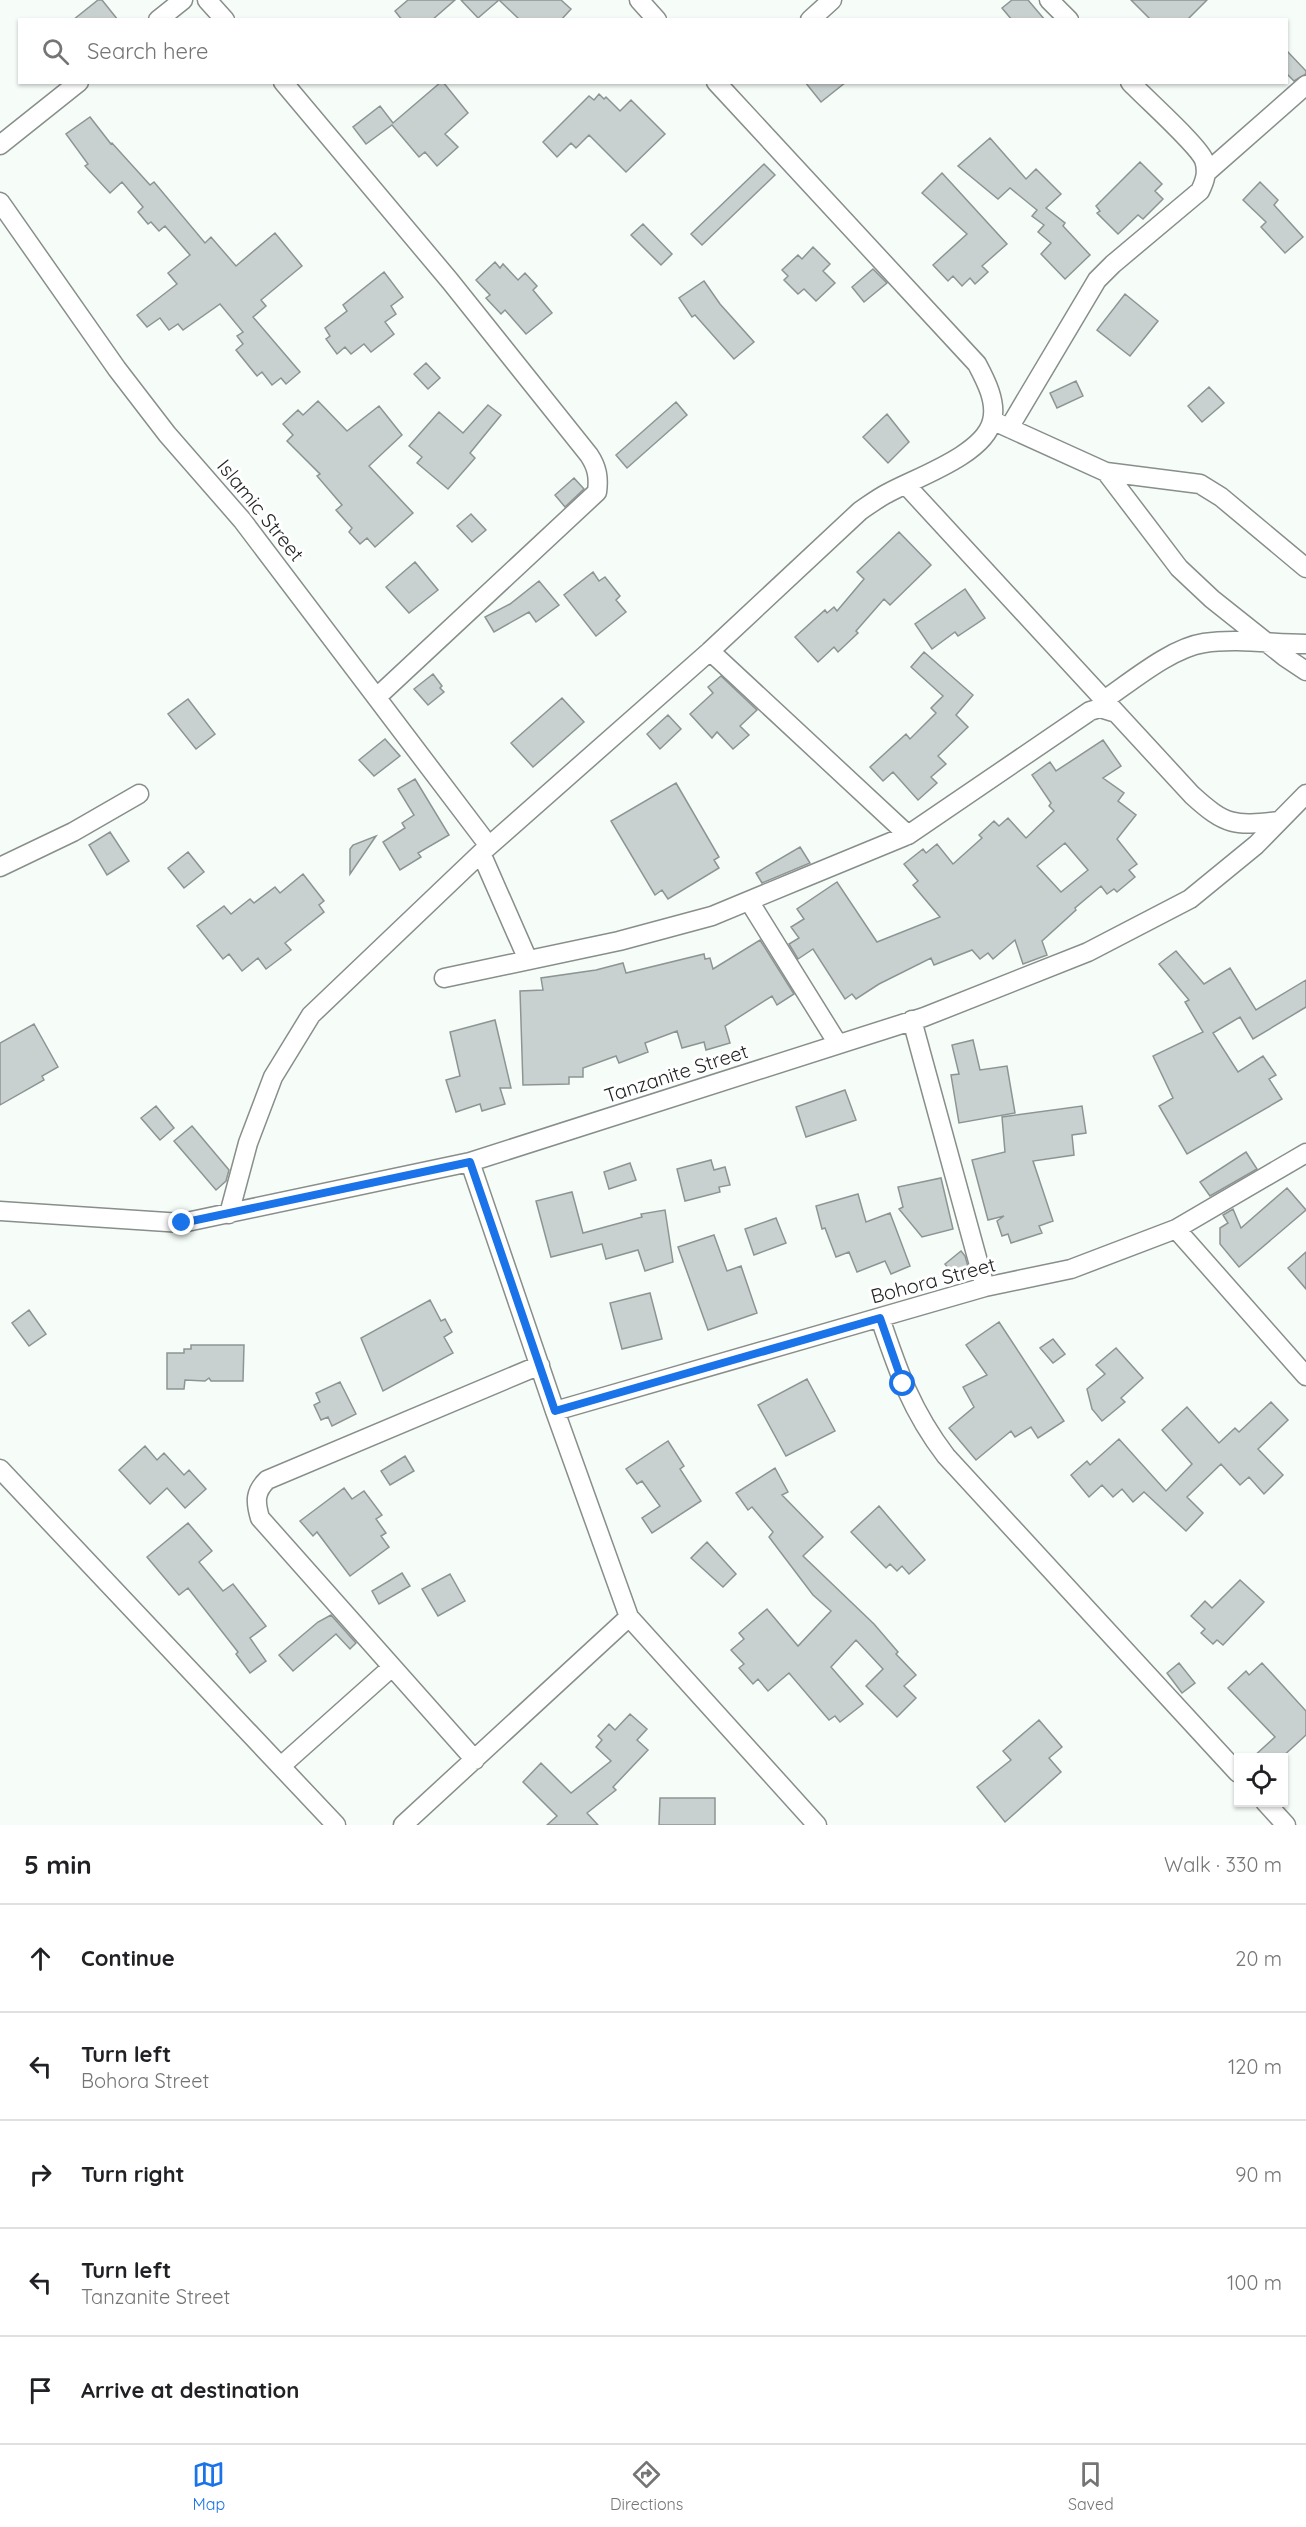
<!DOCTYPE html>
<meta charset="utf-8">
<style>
body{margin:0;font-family:Quicksand,sans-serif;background:#f6f6f6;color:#202124}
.controls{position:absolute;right:18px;bottom:18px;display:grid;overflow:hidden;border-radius:0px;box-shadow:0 2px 4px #0004}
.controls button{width:54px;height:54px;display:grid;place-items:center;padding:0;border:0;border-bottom:2px solid #e0e0e0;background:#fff;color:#202124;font:30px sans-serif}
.stop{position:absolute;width:18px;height:18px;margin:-14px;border:4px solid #1a73e8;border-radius:50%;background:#fff}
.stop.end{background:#1a73e8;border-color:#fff;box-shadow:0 2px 6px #0008}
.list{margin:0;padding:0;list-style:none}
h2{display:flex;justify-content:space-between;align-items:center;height:78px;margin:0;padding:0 24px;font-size:26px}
h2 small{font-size:20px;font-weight:400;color:#757577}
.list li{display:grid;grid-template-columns:39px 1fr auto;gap:18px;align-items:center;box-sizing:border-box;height:108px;padding:0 24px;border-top:2px solid #e0e0e0}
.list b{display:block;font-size:22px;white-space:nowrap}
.list p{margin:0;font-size:20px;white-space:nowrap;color:#757577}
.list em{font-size:20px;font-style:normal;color:#757577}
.icon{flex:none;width:33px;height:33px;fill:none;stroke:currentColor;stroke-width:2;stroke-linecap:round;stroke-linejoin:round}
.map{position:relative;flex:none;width:1306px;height:1825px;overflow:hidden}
.search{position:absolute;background:#fff;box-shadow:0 2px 4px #0004;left:18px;right:18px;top:18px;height:66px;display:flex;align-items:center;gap:15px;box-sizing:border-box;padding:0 21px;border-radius:0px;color:#757577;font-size:22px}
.sheet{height:618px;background:#fff}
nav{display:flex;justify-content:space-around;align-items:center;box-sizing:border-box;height:84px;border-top:2px solid #e0e0e0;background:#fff;font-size:16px;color:#757577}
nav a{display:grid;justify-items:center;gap:3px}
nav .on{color:#1a73e8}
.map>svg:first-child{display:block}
.building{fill:#c9d1d0;stroke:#8d9594;stroke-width:1.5;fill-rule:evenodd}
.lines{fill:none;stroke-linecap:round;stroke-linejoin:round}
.street-casing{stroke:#888e8a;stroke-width:21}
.street{stroke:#fff;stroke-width:18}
.route{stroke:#1a73e8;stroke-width:8}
.labels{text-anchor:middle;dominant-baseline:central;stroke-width:6;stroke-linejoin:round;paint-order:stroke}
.street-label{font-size:20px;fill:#232524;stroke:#fff}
</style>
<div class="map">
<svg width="1306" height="1825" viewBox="0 0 1306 1825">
<rect width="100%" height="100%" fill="#f6fdf8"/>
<path class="building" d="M 98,0 L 102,0 L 118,20 L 73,20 Z
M 408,0 L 455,0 L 432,20 L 402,20 L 395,11 Z
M 461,0 L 561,0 L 571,9 L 561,20 L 520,20 L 499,0 L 478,18 Z
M 1012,0 L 1028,0 L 1045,20 L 1012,20 L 1002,8 Z
M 1131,0 L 1207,0 L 1187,20 L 1151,20 Z
M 1287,51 L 1306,71 L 1306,74 L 1294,81 L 1287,74 Z
M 441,82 L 443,82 L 468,113 L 445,134 L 458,147 L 437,166 L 425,152 L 419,157 L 392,125 L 366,144 L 353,127 L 380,106 L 393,123 Z
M 805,82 L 846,82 L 821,102 Z
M 599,94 L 604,99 L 606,97 L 620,111 L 631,100 L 665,134 L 626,172 L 589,135 L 576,148 L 571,143 L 557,157 L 543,142 L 589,96 L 594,100 Z
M 90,117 L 111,144 L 112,143 L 150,185 L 154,182 L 205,243 L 211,237 L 236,266 L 275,233 L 302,266 L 261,300 L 266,306 L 253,317 L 300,372 L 286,384 L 281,378 L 272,385 L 262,372 L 257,376 L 236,350 L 243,344 L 237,336 L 243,332 L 220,304 L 183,330 L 178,324 L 169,330 L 160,318 L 147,327 L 137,315 L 177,284 L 168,273 L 190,255 L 165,226 L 159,231 L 151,222 L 148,224 L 138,212 L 143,207 L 122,182 L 110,193 L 85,166 L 88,164 L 66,134 Z
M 990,138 L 1026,179 L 1036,169 L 1061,194 L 1046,208 L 1065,223 L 1063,226 L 1090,255 L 1065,279 L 1041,254 L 1051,243 L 1038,232 L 1044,225 L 1032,216 L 1037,210 L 1010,188 L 998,199 L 958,166 Z
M 1140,162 L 1162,184 L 1155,191 L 1163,199 L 1143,219 L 1138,215 L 1118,234 L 1097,213 L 1100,211 L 1096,206 Z
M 764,164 L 775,175 L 702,245 L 691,234 Z
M 942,173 L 1007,244 L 982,266 L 988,272 L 975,284 L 970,278 L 962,286 L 953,276 L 948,281 L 933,265 L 967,234 L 922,193 Z
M 1260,182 L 1278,200 L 1274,205 L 1303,237 L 1285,253 L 1261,227 L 1266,222 L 1243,200 Z
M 643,224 L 672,254 L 661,265 L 631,235 Z
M 813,247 L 830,264 L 823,271 L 835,283 L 816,301 L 804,289 L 798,294 L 784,280 L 788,276 L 782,270 L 798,255 L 802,259 Z
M 495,262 L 500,268 L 503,264 L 518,280 L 525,273 L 537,286 L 533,290 L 552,313 L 526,334 L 505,310 L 501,314 L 486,298 L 490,295 L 476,280 Z
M 873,269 L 887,283 L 864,302 L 852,287 Z
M 384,272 L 403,297 L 391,306 L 396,314 L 385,322 L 394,334 L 371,352 L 364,344 L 351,354 L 345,347 L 337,354 L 326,339 L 330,336 L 325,328 L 347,311 L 343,305 Z
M 704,281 L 720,304 L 754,342 L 734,359 L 695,315 L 692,317 L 679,298 Z
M 1125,294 L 1158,321 L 1130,356 L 1097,330 Z
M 426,363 L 440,378 L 428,389 L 414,374 Z
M 1076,381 L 1083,396 L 1057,408 L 1050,393 Z
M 1209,387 L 1224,403 L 1202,422 L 1188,406 Z
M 318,401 L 347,431 L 379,406 L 402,435 L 369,466 L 413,513 L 375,547 L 367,538 L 360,544 L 349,532 L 352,528 L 336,510 L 342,505 L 317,476 L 320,474 L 287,441 L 293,435 L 283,424 L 298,410 L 303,415 Z
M 676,402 L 687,415 L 627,468 L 616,455 Z
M 488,405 L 501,415 L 470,453 L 475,458 L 448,489 L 417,463 L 422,457 L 409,446 L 439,412 L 463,433 Z
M 887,414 L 909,442 L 888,463 L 863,437 Z
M 574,478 L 584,489 L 565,507 L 555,495 Z
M 471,514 L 486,530 L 472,542 L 457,526 Z
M 899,532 L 931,565 L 890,605 L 884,599 L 856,631 L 858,633 L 838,652 L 834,647 L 818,662 L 795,637 L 825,610 L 827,613 L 834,607 L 837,611 L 864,579 L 857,572 Z
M 415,562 L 438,590 L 409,613 L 386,587 Z
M 593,572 L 599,581 L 605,577 L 620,596 L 616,600 L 626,612 L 596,636 L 564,595 Z
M 539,581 L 559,605 L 536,622 L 529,612 L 494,632 L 485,617 L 510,604 Z
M 965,589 L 985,618 L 958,636 L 955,632 L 932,649 L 915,624 Z
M 924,652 L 973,695 L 956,715 L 968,727 L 938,756 L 946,764 L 931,777 L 937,783 L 918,800 L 893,772 L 883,781 L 870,767 L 906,734 L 910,739 L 936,713 L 931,708 L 943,696 L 911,667 Z
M 433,674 L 442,686 L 440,688 L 444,692 L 428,705 L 414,689 Z
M 721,676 L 757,710 L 740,726 L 749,735 L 733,749 L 717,732 L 712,738 L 690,714 L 713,693 L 708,687 Z
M 562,698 L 584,722 L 533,767 L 511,743 Z
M 188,699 L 215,734 L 196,749 L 168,714 Z
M 668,715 L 681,729 L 660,749 L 647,734 Z
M 385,739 L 400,756 L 374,776 L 359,760 Z
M 1103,740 L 1121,766 L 1103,778 L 1124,793 L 1118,801 L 1136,815 L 1117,839 L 1137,864 L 1129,870 L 1135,877 L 1117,892 L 1114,889 L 1107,894 L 1101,886 L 1075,908 L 1076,910 L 1042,941 L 1047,955 L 1023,964 L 1015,940 L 993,959 L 988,953 L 980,959 L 972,950 L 934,965 L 931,958 L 879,984 L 856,999 L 852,994 L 845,999 L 813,949 L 798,959 L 789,944 L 799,938 L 791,927 L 804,919 L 797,909 L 837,882 L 877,942 L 940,917 L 913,885 L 918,881 L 904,864 L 923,849 L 926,853 L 937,844 L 953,864 L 982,838 L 979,835 L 994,821 L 999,826 L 1008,818 L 1026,838 L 1054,811 L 1049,806 L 1051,803 L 1032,775 L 1050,762 L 1056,771 ZM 1065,843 L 1088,870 L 1061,892 L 1037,866 Z
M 415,779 L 449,835 L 418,853 L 421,857 L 400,870 L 383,842 L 405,828 L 402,823 L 414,815 L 398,789 Z
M 676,783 L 719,857 L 714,860 L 719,868 L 668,899 L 662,890 L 655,895 L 611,821 Z
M 110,832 L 129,861 L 107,875 L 89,845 Z
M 376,836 L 350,874 L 350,849 L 353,845 Z
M 800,847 L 810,863 L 762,883 L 756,873 Z
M 188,852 L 204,872 L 184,888 L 168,868 Z
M 303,874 L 324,901 L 319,905 L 324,912 L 285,943 L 291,950 L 266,969 L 258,958 L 242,971 L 229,954 L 223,959 L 197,926 L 224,906 L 231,914 L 250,899 L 254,903 L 275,887 L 280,893 Z
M 760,940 L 794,994 L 777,1005 L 772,996 L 725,1026 L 730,1043 L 706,1050 L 704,1042 L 682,1048 L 677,1031 L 645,1043 L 648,1052 L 619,1063 L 616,1056 L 583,1068 L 583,1077 L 569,1077 L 569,1084 L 523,1085 L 520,991 L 543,990 L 541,978 L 596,970 L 623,963 L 626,973 L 704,954 L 705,959 L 710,958 L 713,969 Z
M 1176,951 L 1204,984 L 1230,968 L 1256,1010 L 1306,980 L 1306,1007 L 1253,1039 L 1240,1017 L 1213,1033 L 1238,1072 L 1263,1056 L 1276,1075 L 1269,1079 L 1282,1099 L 1187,1154 L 1159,1106 L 1173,1098 L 1153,1056 L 1203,1032 L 1185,1002 L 1189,1000 L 1159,964 Z
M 495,1020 L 511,1088 L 500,1088 L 505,1104 L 482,1111 L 480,1104 L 456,1112 L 446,1080 L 460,1076 L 450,1032 Z
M 34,1024 L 58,1067 L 42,1076 L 44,1080 L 0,1105 L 0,1043 Z
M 973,1040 L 980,1070 L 1007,1066 L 1015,1113 L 959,1123 L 951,1075 L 959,1074 L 952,1045 Z
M 845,1090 L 856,1120 L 806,1137 L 796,1107 Z
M 156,1106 L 174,1128 L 160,1140 L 141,1118 Z
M 1082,1106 L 1086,1133 L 1072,1135 L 1074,1155 L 1033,1161 L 1053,1221 L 1039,1226 L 1042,1233 L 1011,1243 L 1008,1234 L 1002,1236 L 997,1221 L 1004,1216 L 988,1220 L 972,1160 L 1005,1152 L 1002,1117 Z
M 192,1126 L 229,1170 L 226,1181 L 216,1190 L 174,1141 Z
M 1246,1152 L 1257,1169 L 1210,1196 L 1200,1182 Z
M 711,1160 L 714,1170 L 725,1167 L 730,1185 L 719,1187 L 720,1192 L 685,1201 L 677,1169 Z
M 630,1163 L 636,1180 L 609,1189 L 604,1172 Z
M 941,1178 L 953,1229 L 922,1237 L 899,1209 L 903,1207 L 898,1187 Z
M 1287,1188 L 1306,1210 L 1239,1267 L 1220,1244 L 1220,1228 L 1228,1223 L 1223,1215 L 1233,1209 L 1241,1228 Z
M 572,1192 L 583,1233 L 642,1217 L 641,1214 L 665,1210 L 673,1262 L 645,1271 L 638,1250 L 606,1259 L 602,1244 L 551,1257 L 536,1201 Z
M 858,1194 L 866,1222 L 890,1213 L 910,1266 L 891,1274 L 885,1261 L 857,1272 L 849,1252 L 836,1257 L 825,1228 L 822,1229 L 816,1206 Z
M 776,1218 L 786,1243 L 754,1255 L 745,1229 Z
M 714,1235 L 727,1271 L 741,1266 L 757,1313 L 708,1330 L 678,1247 Z
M 961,1251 L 965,1256 L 969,1270 L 958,1280 L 945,1264 Z
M 1306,1252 L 1306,1289 L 1288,1268 Z
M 650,1293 L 662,1339 L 622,1349 L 610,1303 Z
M 430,1300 L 441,1321 L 445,1319 L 452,1332 L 444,1337 L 453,1353 L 383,1391 L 361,1338 Z
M 29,1310 L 46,1334 L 29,1346 L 12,1323 Z
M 999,1322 L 1064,1421 L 1038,1438 L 1031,1427 L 1015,1437 L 1011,1431 L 976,1460 L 949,1428 L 974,1407 L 963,1387 L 987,1375 L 966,1345 Z
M 1053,1339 L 1065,1354 L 1053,1363 L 1040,1348 Z
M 191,1345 L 244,1345 L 243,1381 L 211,1381 L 209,1378 L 205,1381 L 185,1380 L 184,1389 L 167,1389 L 167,1353 L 184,1353 L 184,1349 L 191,1349 Z
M 1116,1348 L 1143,1378 L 1121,1398 L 1125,1402 L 1102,1421 L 1092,1409 L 1087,1389 L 1105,1374 L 1096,1365 Z
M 807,1379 L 835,1431 L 786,1456 L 758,1405 Z
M 340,1382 L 356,1414 L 332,1426 L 328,1417 L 321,1420 L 314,1405 L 320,1402 L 316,1393 Z
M 1271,1402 L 1288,1420 L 1258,1449 L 1283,1475 L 1264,1494 L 1249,1477 L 1240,1485 L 1221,1464 L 1187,1497 L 1203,1513 L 1186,1531 L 1144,1492 L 1133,1502 L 1122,1489 L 1113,1497 L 1102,1485 L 1089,1497 L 1071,1475 L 1087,1461 L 1090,1465 L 1119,1439 L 1166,1491 L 1192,1464 L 1162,1430 L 1187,1407 L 1219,1443 L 1235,1428 L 1239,1432 Z
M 668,1441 L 684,1466 L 680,1469 L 701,1501 L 652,1533 L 642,1518 L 660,1506 L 642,1481 L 637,1484 L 626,1469 Z
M 145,1446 L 157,1460 L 164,1453 L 184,1475 L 189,1470 L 206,1489 L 185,1508 L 167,1488 L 150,1504 L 119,1470 Z
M 405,1456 L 414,1471 L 390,1485 L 381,1471 Z
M 775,1468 L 788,1492 L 782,1495 L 823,1537 L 803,1556 L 874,1624 L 898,1652 L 896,1654 L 916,1675 L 904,1686 L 916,1698 L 897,1717 L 866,1686 L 883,1669 L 856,1640 L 831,1667 L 863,1704 L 840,1722 L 835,1716 L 829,1720 L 789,1673 L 768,1691 L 758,1679 L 753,1684 L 739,1668 L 744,1664 L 731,1650 L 744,1639 L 739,1633 L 767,1609 L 798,1646 L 831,1611 L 813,1595 L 769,1537 L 773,1532 L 752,1507 L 748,1510 L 736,1493 Z
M 344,1488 L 352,1499 L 364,1491 L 382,1515 L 376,1519 L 386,1533 L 381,1536 L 389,1547 L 350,1576 L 317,1532 L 313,1536 L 300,1521 Z
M 879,1506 L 925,1560 L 909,1574 L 902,1566 L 897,1571 L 890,1564 L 886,1568 L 851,1532 Z
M 188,1523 L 212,1551 L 199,1562 L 223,1591 L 233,1584 L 266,1626 L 250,1638 L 266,1661 L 250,1673 L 236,1654 L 238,1652 L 188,1588 L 179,1595 L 147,1557 Z
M 707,1542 L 736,1574 L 723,1587 L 691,1558 Z
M 402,1573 L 410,1586 L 379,1604 L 372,1591 Z
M 450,1574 L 465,1601 L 438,1616 L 422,1589 Z
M 1240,1580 L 1264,1602 L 1223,1645 L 1217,1640 L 1213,1644 L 1201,1633 L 1205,1629 L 1191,1616 L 1205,1601 L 1212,1608 Z
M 331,1615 L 356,1643 L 350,1649 L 336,1634 L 293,1671 L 279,1655 L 318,1622 Z
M 1179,1663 L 1195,1683 L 1182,1693 L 1167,1673 Z
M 1262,1663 L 1306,1711 L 1306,1735 L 1281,1758 L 1252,1758 L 1275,1737 L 1228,1688 L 1246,1671 L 1249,1675 Z
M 630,1714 L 647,1729 L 637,1740 L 648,1750 L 613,1787 L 616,1790 L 587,1813 L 598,1825 L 547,1825 L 557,1816 L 523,1782 L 541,1763 L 571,1793 L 611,1761 L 596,1747 L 602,1740 L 598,1736 L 609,1724 L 615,1730 Z
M 1039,1720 L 1062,1747 L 1049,1758 L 1061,1772 L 1005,1822 L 977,1787 L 1011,1760 L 1003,1751 Z
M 660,1798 L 715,1798 L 715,1825 L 659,1825 Z"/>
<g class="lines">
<defs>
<path id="street" d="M 207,0 L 225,20
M 639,0 L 657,20
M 1049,0 L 1069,20
M 158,20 L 183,0
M 810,20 L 832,0
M 283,82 L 450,281 L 589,455 C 597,467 599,477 597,492 L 377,697
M 0,145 L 79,82
M 1206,173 L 1306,85
M 0,202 L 117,369 L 167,434 L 242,520 L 489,846
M 998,423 L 1106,472 L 1200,484 L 1221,497 L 1306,568
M 1009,428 L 1097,280 L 1113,264 L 1200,191 C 1205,181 1208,172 1204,160 C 1198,145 1145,98 1130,82
M 1106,472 L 1179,568 L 1212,599 L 1285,657 L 1306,671
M 906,485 L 1192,795 C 1226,826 1234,826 1279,821
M 710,651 L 908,835
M 1104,700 C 1132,681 1171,648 1204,643 C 1237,638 1273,644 1306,644
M 481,853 L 528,960
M 0,867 L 73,832 L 139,794
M 749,901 L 838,1044
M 444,978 L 619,941 L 712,916 L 806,877 L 908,835 L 1090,711 L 1100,708 L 1116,713
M 912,1020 L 985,1287
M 470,1162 L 555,1411 L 629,1617 L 817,1825
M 0,1211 L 182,1223 L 470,1162 L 924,1017 L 1088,952 L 1190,899 L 1256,845 L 1306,794
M 229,1214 L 248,1143 L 273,1077 L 311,1015 L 481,853 L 710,651 L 860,511 C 869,505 878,498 888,493 C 915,478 984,455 992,421 C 997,402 986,381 977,364 L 716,82
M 1176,1229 L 1306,1376
M 880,1318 C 898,1371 911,1410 946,1456 L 1238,1773
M 555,1411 L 985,1287 L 1071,1269 L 1176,1229 L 1306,1153
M 0,1469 L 336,1825
M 475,1760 L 260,1518 C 255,1501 255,1492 267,1480 L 540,1365
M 281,1766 L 392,1667
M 1265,1802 L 1286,1825
M 403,1825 L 629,1617"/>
</defs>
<use href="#street" class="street-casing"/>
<use href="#street" class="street"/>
</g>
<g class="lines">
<path class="route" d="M 182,1223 L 470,1162 L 555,1411 L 880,1318 L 903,1384"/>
</g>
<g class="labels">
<g class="street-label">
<text transform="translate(261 510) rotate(51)">Islamic Street</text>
<text transform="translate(676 1073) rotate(-18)">Tanzanite Street</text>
<text transform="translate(933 1280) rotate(-15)">Bohora Street</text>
</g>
</g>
</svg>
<div class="controls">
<button><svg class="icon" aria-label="locate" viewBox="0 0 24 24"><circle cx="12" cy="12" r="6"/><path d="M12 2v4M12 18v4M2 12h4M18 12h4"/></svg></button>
</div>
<div class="stop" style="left:903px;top:1384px"></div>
<div class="stop end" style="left:182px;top:1223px"></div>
<div class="search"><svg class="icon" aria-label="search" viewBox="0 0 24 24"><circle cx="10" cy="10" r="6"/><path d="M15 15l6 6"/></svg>Search here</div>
</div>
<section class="sheet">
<h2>5 min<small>Walk · 330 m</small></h2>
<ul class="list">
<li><svg class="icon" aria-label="ahead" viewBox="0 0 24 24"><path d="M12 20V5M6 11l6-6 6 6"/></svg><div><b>Continue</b></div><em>20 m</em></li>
<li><svg class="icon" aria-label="left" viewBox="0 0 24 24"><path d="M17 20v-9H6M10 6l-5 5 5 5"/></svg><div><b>Turn left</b><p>Bohora Street</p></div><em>120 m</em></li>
<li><svg class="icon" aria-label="right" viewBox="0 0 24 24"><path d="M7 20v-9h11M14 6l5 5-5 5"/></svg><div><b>Turn right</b></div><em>90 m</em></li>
<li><svg class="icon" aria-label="left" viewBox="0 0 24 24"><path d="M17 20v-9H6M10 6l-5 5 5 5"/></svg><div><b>Turn left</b><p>Tanzanite Street</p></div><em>100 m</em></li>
<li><svg class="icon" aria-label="arrive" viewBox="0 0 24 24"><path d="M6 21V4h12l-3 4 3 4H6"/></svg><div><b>Arrive at destination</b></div></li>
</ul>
</section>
<nav>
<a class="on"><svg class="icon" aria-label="map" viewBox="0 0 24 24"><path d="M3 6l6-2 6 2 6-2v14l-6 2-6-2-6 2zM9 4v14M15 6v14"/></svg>Map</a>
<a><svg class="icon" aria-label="directions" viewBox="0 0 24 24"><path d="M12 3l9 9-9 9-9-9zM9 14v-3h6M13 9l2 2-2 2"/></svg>Directions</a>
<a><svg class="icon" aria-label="saved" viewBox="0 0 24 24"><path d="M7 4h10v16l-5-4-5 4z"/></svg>Saved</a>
</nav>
